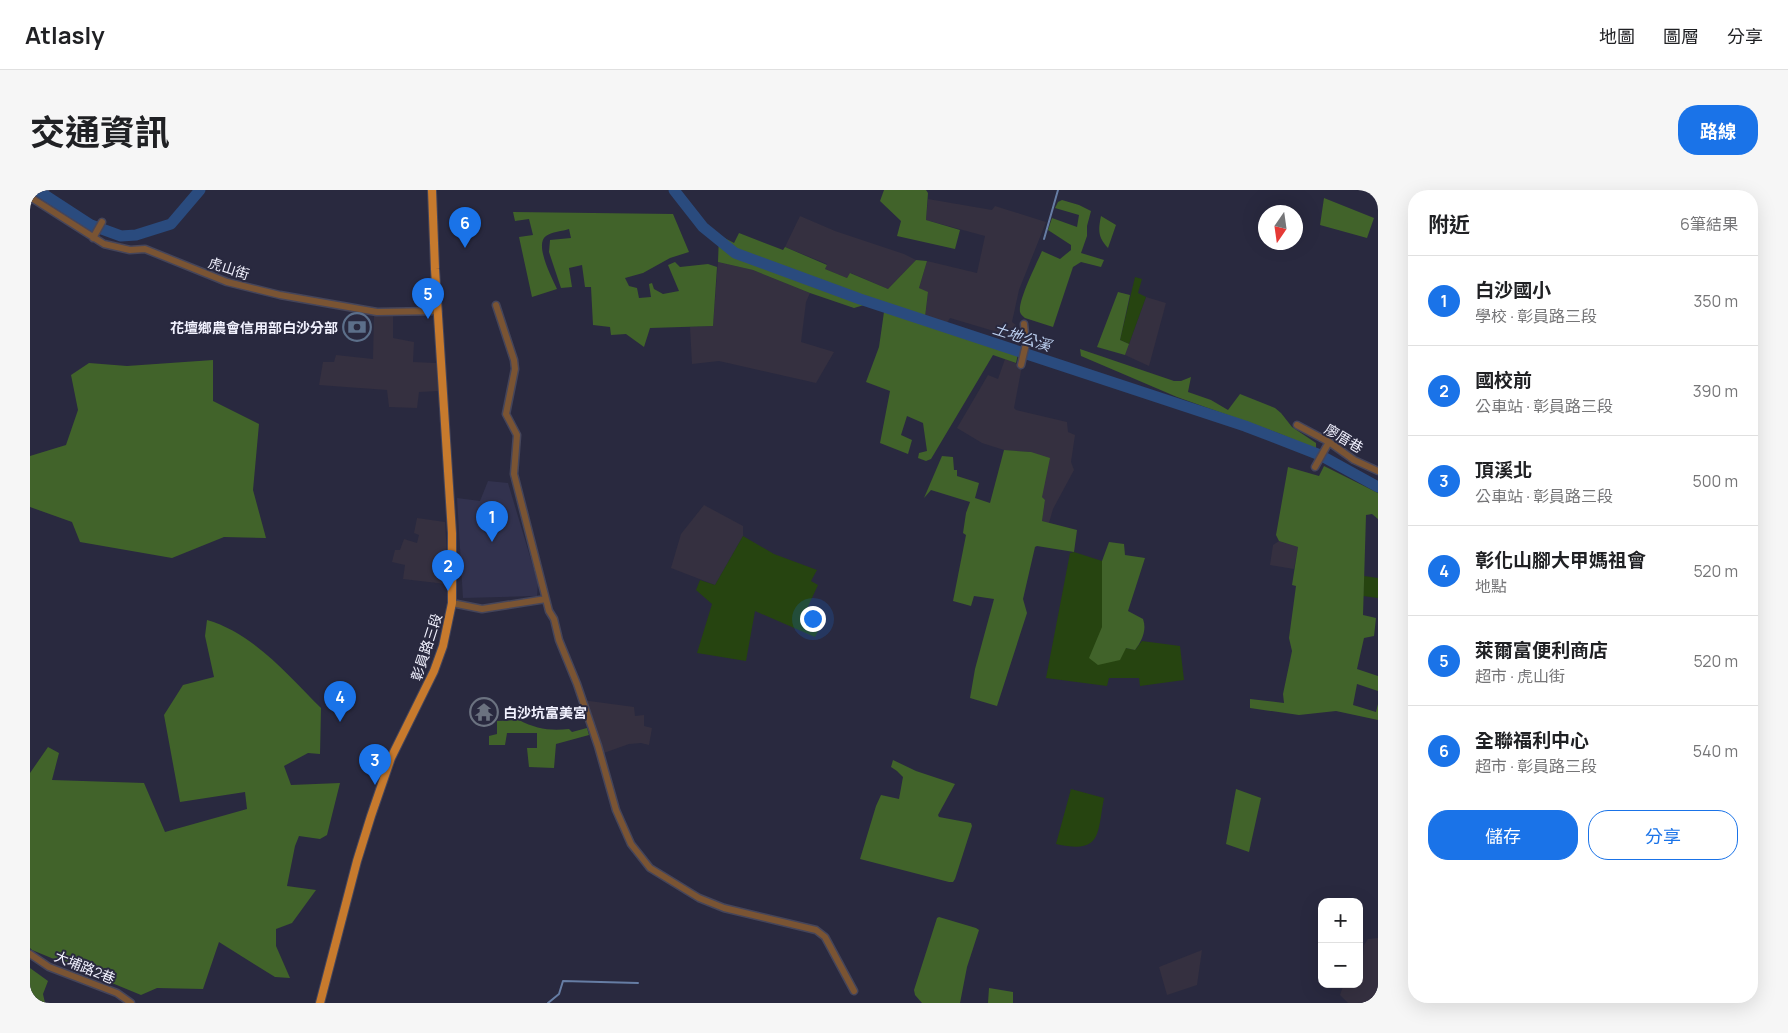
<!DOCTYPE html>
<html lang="zh-TW">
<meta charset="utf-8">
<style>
body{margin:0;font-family:Manrope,"Noto Sans TC",sans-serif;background:#f6f6f6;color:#202124}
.controls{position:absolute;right:15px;bottom:15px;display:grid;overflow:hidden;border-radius:10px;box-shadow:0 5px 20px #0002}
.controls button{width:45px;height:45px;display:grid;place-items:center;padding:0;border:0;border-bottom:1px solid #e0e0e0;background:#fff;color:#202124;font:25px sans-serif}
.compass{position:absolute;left:1228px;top:15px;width:45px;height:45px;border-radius:50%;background:#fff;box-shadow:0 5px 20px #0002;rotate:193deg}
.you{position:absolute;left:782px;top:428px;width:18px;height:18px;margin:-12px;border:4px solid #fff;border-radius:50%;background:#1a73e8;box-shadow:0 0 0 8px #1a73e833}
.badge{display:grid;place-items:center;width:32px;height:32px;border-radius:50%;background:#1a73e8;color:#fff;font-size:16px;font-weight:700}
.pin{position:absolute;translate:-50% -41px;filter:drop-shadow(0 1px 2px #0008)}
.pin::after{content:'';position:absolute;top:26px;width:18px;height:15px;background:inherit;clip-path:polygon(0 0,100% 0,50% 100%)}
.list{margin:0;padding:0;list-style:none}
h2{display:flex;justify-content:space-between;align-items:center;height:65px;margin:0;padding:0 20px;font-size:21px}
h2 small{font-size:16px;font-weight:400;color:#757577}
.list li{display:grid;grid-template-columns:32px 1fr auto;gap:15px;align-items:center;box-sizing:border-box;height:90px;padding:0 20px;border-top:1px solid #e0e0e0}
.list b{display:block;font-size:19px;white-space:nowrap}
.list p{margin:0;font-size:16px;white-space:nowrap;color:#757577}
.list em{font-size:16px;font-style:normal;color:#757577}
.actions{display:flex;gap:10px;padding:15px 20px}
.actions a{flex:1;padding:11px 0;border:1px solid #1a73e8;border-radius:20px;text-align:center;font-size:18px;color:#1a73e8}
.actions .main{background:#1a73e8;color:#fff}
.map{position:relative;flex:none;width:1348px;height:813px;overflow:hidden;border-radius:20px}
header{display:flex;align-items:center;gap:30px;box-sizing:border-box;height:70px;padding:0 25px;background:#fff;border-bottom:1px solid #e0e0e0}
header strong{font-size:24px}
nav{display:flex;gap:28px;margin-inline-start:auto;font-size:18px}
.intro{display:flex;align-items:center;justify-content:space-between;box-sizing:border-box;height:120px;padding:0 30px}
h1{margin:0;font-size:35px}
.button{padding:12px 22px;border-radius:20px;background:#1a73e8;color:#fff;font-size:18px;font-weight:700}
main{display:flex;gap:30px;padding:0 30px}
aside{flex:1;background:#fff;border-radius:20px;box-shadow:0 5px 20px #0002}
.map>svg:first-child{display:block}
.built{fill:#32324e}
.industrial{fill:#353040}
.green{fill:#264410}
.forest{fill:#41632a}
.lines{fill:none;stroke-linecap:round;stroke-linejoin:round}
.stream{stroke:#667da4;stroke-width:2}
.river{stroke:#2a4b7e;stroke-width:11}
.minor-casing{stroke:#45455a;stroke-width:9}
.major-casing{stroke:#45455a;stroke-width:10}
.minor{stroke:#7a5433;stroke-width:6}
.major{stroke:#c77a2d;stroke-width:8}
.labels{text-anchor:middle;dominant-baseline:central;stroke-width:4;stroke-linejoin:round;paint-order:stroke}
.street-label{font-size:14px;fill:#f1f1fe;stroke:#29293f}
.poi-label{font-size:14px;font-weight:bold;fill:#f1f1fe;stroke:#29293f;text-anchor:end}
.water-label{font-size:15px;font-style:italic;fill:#bdd1f1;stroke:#29293f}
</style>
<header>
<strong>Atlasly</strong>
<nav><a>地圖</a><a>圖層</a><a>分享</a></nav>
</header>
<div class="intro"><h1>交通資訊</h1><a class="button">路線</a></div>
<main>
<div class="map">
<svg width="1348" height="813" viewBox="0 0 1348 813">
<rect width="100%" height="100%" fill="#29293f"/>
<path class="built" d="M 458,291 L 478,293 L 508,393 L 507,406 L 433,408 L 427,308 L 450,311 Z"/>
<path class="industrial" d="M 898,9 L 962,20 L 965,16 L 1016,32 L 989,100 L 982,132 L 986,135 L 984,147 L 920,128 L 916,135 L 895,127 L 898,103 L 889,98 L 897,71 L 947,83 L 955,46 L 896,30 Z
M 770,26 L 805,41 L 874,64 L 886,70 L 858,99 L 821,83 L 817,88 L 795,79 L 797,74 L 755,57 Z
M 688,72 L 723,80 L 780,103 L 776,112 L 771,152 L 804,162 L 786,193 L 689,171 L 662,174 L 660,137 L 683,136 Z
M 1116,107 L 1136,113 L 1119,176 L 1095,165 Z
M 363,124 L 363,148 L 384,152 L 383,172 L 406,173 L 408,201 L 389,202 L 387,218 L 359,217 L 357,200 L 289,195 L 293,172 L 304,172 L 306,165 L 343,169 L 344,125 Z
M 975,169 L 992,176 L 984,218 L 986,220 L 1037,232 L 1038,242 L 1045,245 L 1041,272 L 1044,280 L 1023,319 L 1019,333 L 1012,331 L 1015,311 L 1012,307 L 1001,262 L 974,260 L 952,253 L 927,238 L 958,185 L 968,189 Z
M 674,315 L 713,336 L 713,346 L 685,395 L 641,378 L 651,344 Z
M 387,328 L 415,332 L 418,380 L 416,394 L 373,389 L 375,375 L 362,372 L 365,360 L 370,360 L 374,349 L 387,353 L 389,345 L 384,343 Z
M 1249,351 L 1268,357 L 1264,379 L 1240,375 L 1243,355 Z
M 552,510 L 604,517 L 605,526 L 614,525 L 614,536 L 622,538 L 619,555 L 611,553 L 599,554 L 571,564 Z
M 1348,748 L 1348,813 L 1318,813 L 1310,805 L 1312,799 L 1317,794 L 1329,794 L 1329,778 L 1332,777 L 1334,755 L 1338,749 Z
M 1172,760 L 1167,795 L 1137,805 L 1129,777 Z"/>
<path class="green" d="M 1105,87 L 1112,89 L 1108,103 L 1116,107 L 1099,154 L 1090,150 Z
M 713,346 L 744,364 L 787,380 L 781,391 L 788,395 L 774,425 L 791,436 L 785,447 L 725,421 L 716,471 L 667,463 L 682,414 L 666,400 L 670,390 L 685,395 Z
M 1044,362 L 1072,371 L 1072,437 L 1096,458 L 1105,460 L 1112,451 L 1150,456 L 1154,490 L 1110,496 L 1109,488 L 1079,488 L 1077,496 L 1016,488 L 1040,363 Z
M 1334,386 L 1348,388 L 1348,408 L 1333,406 Z
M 1041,599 L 1074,608 C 1067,645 1072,664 1026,654 Z"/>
<path class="forest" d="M 854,0 L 896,0 L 898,3 L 896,30 L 930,40 L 925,59 L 867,46 L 871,31 L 850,11 Z
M 1294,8 L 1344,28 L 1337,48 L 1290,35 Z
M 1032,10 L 1049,15 L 1061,21 L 1057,36 L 1057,46 L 1051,63 L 1074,70 L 1071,77 L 1051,72 L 1043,77 L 1023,137 L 995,128 C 993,126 991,125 990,122 C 988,110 1007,73 1012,61 L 1030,69 L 1041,60 L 1041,55 L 1018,40 L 1022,28 L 1047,37 L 1049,25 L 1025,18 L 1028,12 Z
M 483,22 L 643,24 L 659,62 L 640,68 L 613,83 L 595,88 L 599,96 L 607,98 L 609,108 L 621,107 L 619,94 L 622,93 L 624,99 L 633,104 L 649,101 L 638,75 L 645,72 L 650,77 L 678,74 L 687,77 L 683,136 L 620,138 L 614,157 L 596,144 L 581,145 L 580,137 L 563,135 L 561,97 L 555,97 L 552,75 L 539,78 L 542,97 L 531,98 L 519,62 L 520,50 L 541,48 L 539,39 C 533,41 521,42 516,46 C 504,54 522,88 527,99 L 502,107 L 489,47 L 503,45 L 499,29 L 485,31 Z
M 1071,26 L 1086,35 L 1078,58 C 1068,47 1068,41 1071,26 Z
M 709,43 L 753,60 L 755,57 L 797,75 L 795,79 L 817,88 L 820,83 L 858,99 L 886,70 L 897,71 L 889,98 L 898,102 L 895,127 L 988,164 L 986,173 L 963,165 L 901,269 L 896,271 L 888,268 L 889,263 L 897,261 L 893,233 L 877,226 L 871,245 L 882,250 L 878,264 L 850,253 L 860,201 L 836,192 L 849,157 L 854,122 L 834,115 L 824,118 L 780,103 L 723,80 L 688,72 L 689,45 L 704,53 Z
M 1088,102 L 1100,105 L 1090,150 L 1099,154 L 1095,165 L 1067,157 Z
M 1050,159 L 1144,191 L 1151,191 L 1161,187 L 1158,202 L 1181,210 L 1198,220 L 1210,204 L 1245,218 L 1251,223 L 1262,237 L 1286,253 L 1286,259 L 1248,243 L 1147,207 L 1051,166 Z
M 183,170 L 183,211 L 229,234 L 223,300 L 236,348 L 194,347 L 142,368 L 50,352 L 42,332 L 0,317 L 0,266 L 36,255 L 48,220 L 41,185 L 59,173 L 97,176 Z
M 974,260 L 1001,262 L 1020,268 L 1012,307 L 1015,310 L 1012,331 L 1047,340 L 1044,362 L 1007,356 L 1005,357 L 993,409 L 997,423 L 967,516 L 940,508 L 945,479 L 964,409 L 944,406 L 941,416 L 923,411 L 936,345 L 933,343 L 936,323 L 940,312 L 901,300 L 894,308 L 912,266 L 923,267 L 924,280 L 927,280 L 927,286 L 949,293 L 945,308 L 960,313 Z
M 1294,276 L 1348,303 L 1348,329 L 1342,324 L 1336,325 L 1333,425 L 1346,428 L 1344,446 L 1334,448 L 1327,479 L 1348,486 L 1348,501 L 1327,494 L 1323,515 L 1346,522 L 1348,514 L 1348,530 L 1306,521 L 1269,525 L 1220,518 L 1220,509 L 1254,513 L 1253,504 L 1262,461 L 1259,448 L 1266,396 L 1262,395 L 1268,357 L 1249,351 L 1246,345 L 1258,277 L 1289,286 Z
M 1079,352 L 1094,354 L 1095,365 L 1115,368 L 1098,421 L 1113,429 C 1117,440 1112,451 1105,460 L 1096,458 L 1090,470 L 1068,475 L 1059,468 L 1072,437 L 1072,371 Z
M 177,430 C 223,443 258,485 291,518 L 290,564 L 278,563 L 254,576 L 261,595 L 310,593 L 297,645 L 290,649 L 269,646 L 265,656 L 257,696 L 286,700 L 262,733 L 246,739 L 246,756 L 260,788 L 245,787 L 189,752 L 173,799 L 127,798 L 111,805 L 2,760 L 0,758 L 0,583 L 18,557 L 29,563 L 22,590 L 114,593 L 135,642 L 217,619 L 215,602 L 150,612 L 134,525 L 153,495 L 184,487 L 175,446 Z
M 489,530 C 506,539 520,541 539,539 L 542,542 L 557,538 L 559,545 L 526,554 L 524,578 L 499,577 L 497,558 L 507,558 L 507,543 L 477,543 L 475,555 L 459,555 L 459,546 L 467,544 L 467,531 Z
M 863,570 L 886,581 L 925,594 L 908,625 L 909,627 L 941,633 L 942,636 L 925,689 L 923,692 L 919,692 L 830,669 L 846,616 L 851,605 L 869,609 L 873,587 L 867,581 L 861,577 Z
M 1206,599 L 1231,608 L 1219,662 L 1196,654 Z
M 909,727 L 946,738 L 949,740 L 937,777 L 930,813 L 892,813 L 885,805 L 884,800 L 907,728 Z
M 0,778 L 18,791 L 13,804 L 15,813 L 0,813 Z
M 959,798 L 983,802 L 983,813 L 958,813 Z"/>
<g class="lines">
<path class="stream" d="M 1014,49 L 1028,0
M 518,813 L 529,804 L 533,791 L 608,793"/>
<path class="river" d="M 7,0 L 61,35 L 91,46 L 106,45 L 141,34 L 170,0
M 644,0 L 673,37 L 705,63 L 830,109 L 1215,236 L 1290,265 L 1348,297"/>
<defs>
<path id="minor" d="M 0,7 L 74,54 L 100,60 L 115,59 L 197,92 L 250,105 L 347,122 L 408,121
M 63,48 L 72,32
M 466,115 L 484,170 L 485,179 L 476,224 L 487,245 L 484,284 L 519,421 L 524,429 L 529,450 L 547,494 L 568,556 L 586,620 L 601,654 L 620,678 L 669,708 L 694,718 L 786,740 L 795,747 L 824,801
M 991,175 L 996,154 L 994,134
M 1267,235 L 1299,252 L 1324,270 L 1348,281
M 1285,277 L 1299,252
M 422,413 L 452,419 L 516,409
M 0,764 L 19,777 L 87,803 L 101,813"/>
<path id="major" d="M 290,813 L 327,671 L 341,626 L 361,568 L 404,481 L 413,456 L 422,413 L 422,343 L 405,79 L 402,0"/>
</defs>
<use href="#minor" class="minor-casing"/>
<use href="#major" class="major-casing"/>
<use href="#minor" class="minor"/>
<use href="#major" class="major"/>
</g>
<defs>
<symbol id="bank-ring" viewBox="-11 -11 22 22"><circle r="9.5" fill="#29293f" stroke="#5c6f8a" stroke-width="1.5"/><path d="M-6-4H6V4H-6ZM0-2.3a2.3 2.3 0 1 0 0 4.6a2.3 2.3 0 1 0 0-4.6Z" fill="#5c6f8a"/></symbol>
<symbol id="temple-ring" viewBox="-11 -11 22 22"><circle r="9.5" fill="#29293f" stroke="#6b7280" stroke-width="1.5"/><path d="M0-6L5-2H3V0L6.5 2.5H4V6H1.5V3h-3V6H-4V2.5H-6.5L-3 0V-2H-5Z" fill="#6b7280"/></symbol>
</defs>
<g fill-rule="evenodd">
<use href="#bank-ring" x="311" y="121" width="32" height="32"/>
<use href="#temple-ring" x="438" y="506" width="32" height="32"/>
</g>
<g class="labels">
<g class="street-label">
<text transform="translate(199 78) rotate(18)">虎山街</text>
<text transform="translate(1314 248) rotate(31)">廖厝巷</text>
<text transform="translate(396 457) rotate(-72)">彰員路三段</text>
<text transform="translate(55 777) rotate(22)">大埔路2巷</text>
</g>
<g class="poi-label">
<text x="308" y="137">花壇鄉農會信用部白沙分部</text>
<text x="473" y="522" text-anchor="start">白沙坑富美宮</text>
</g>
<g class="water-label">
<text transform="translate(992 147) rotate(18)">土地公溪</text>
</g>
</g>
</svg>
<div class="controls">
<button>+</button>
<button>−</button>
</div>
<svg class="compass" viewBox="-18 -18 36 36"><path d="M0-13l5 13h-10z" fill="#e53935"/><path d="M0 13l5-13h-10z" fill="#757577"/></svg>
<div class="you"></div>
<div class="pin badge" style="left:462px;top:352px">1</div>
<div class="pin badge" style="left:418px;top:401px">2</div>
<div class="pin badge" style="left:345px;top:595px">3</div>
<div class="pin badge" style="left:310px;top:532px">4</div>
<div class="pin badge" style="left:398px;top:129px">5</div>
<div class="pin badge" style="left:435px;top:58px">6</div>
</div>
<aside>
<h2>附近<small>6筆結果</small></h2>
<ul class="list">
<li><span class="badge">1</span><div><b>白沙國小</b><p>學校 · 彰員路三段</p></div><em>350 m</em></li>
<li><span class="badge">2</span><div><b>國校前</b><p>公車站 · 彰員路三段</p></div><em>390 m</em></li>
<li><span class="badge">3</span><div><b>頂溪北</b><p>公車站 · 彰員路三段</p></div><em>500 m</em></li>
<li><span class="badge">4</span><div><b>彰化山腳大甲媽祖會</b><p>地點</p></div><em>520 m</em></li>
<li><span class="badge">5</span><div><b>萊爾富便利商店</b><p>超市 · 虎山街</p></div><em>520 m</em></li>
<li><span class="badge">6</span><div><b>全聯福利中心</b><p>超市 · 彰員路三段</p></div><em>540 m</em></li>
</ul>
<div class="actions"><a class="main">儲存</a><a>分享</a></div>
</aside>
</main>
